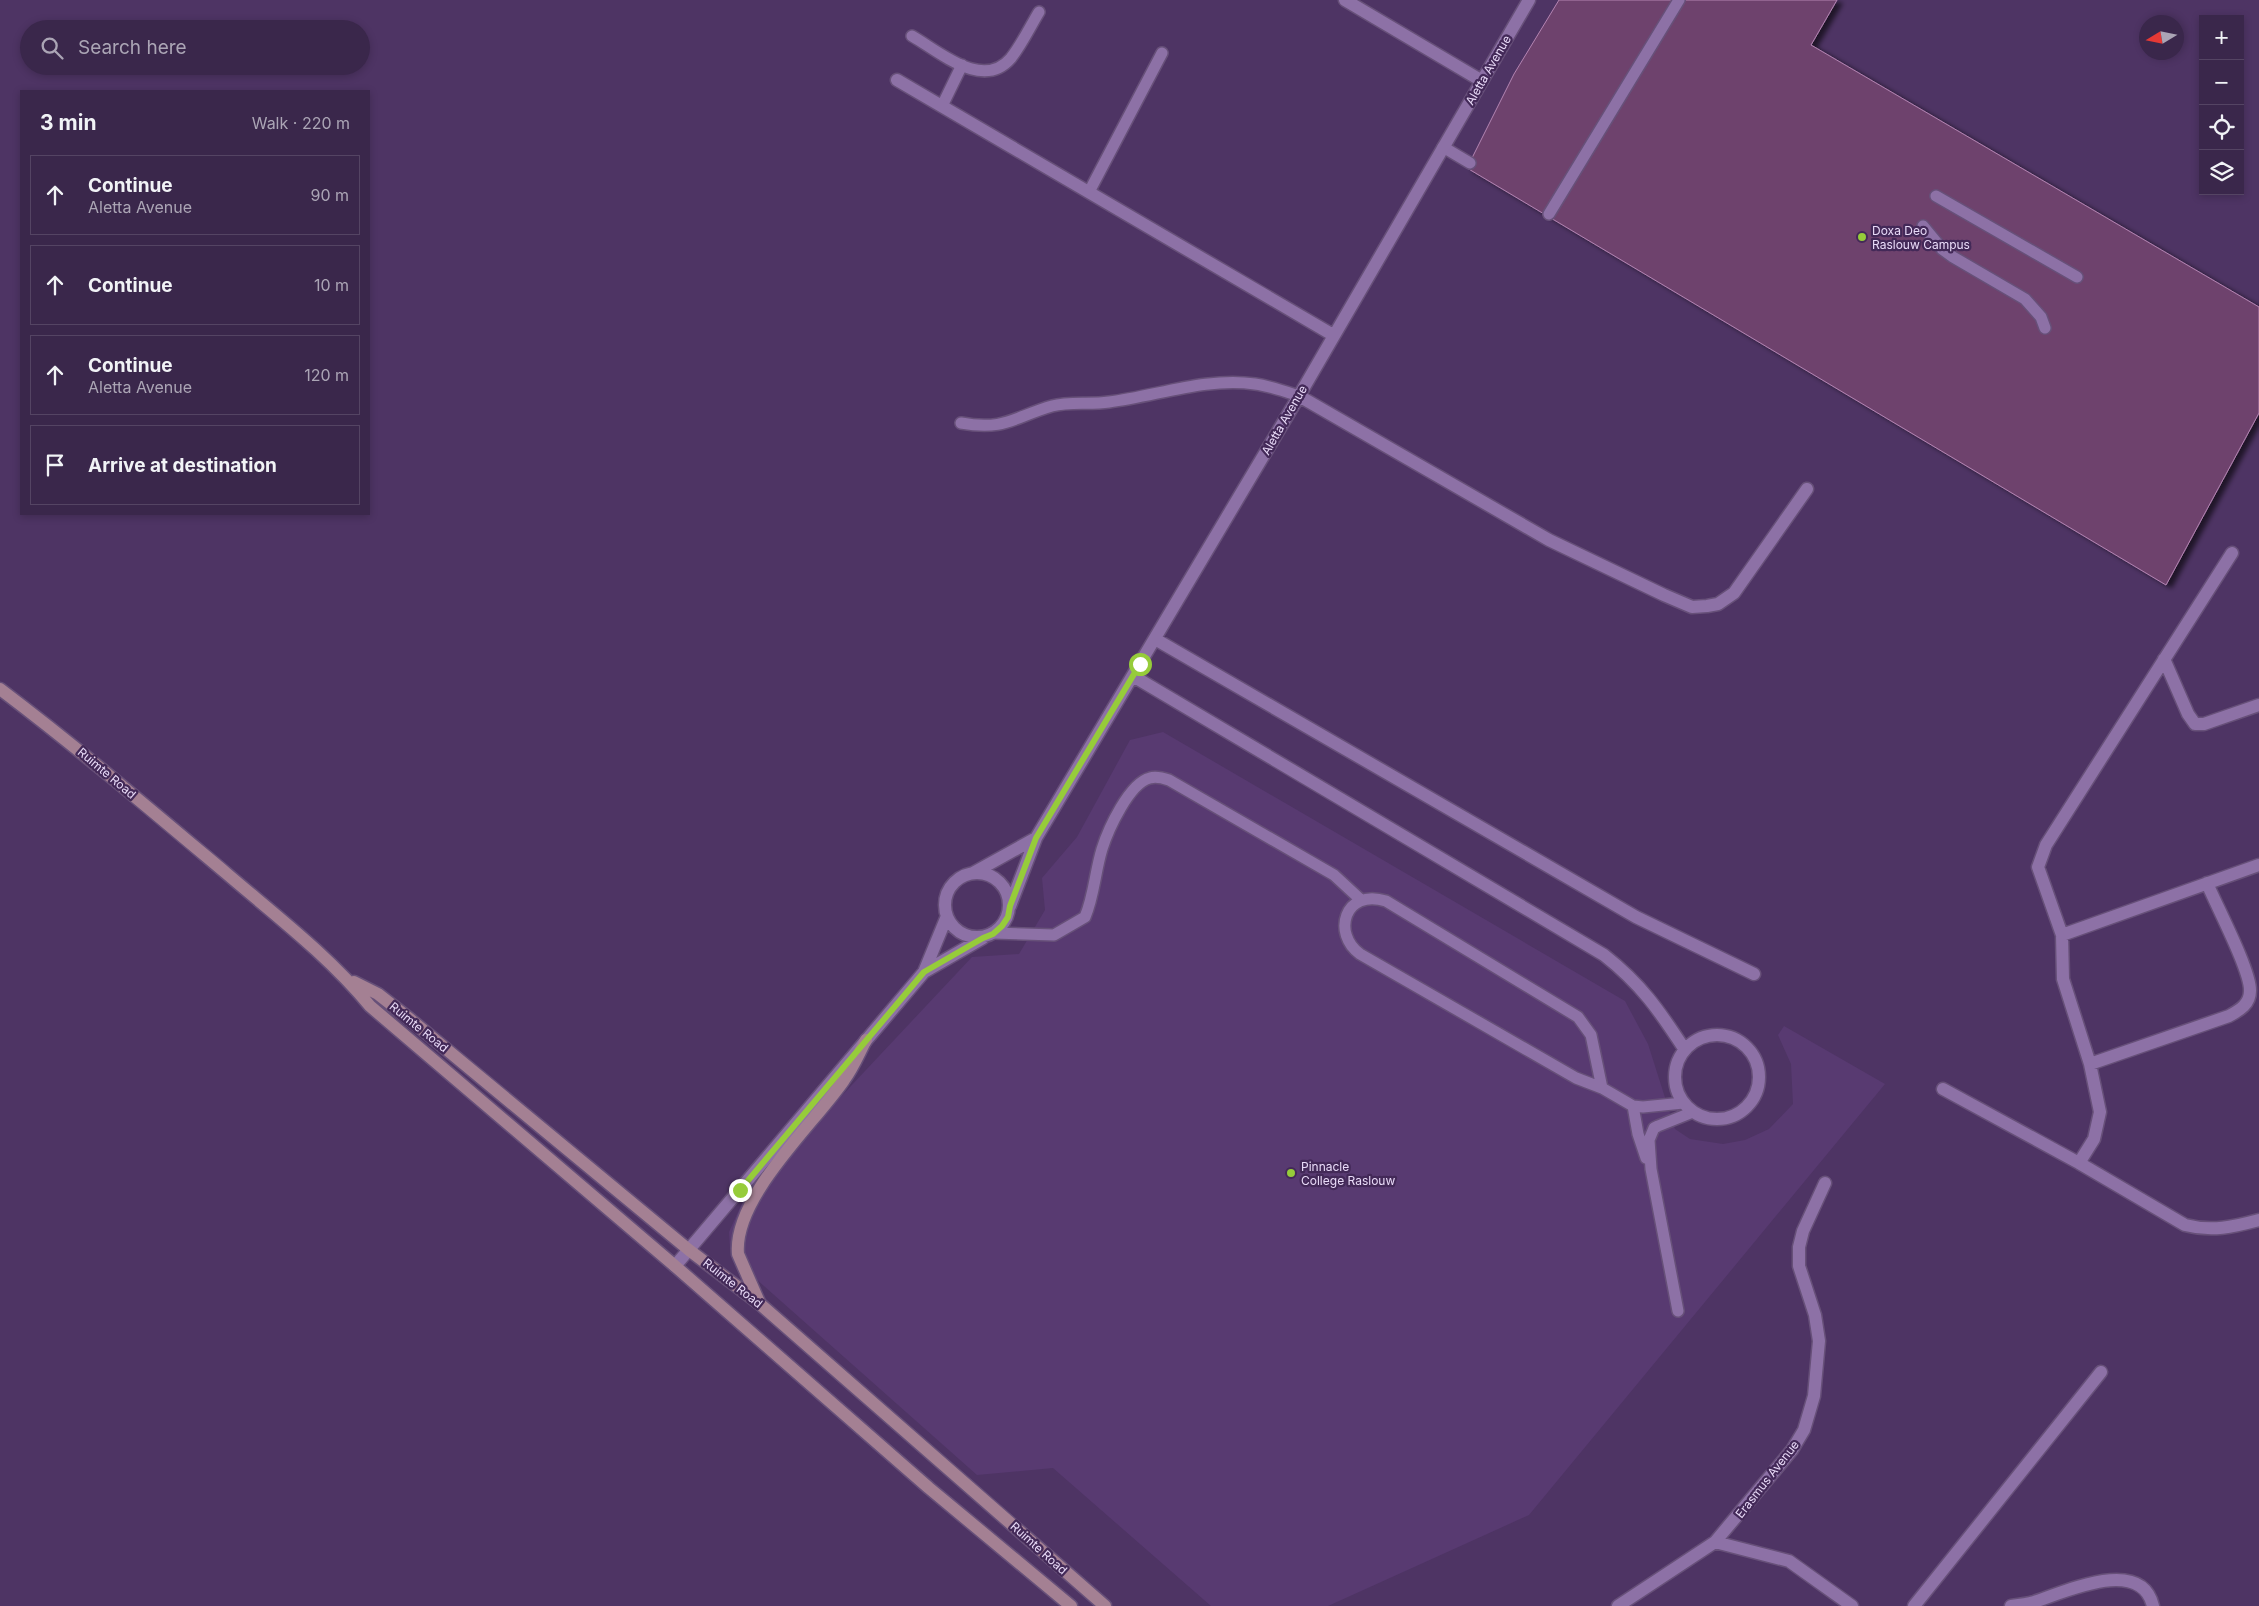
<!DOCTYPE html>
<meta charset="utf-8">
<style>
body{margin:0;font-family:Inter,sans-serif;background:#412f52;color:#f1f3f6}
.controls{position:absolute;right:15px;top:15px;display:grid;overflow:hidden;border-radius:0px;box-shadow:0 2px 8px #0003}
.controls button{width:45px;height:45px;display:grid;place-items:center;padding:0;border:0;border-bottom:1px solid #544463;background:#3a274b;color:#f1f3f6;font:25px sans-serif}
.compass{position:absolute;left:2139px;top:15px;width:45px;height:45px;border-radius:50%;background:#3a274b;box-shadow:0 2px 8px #0003;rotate:260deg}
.stop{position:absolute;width:15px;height:15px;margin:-11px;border:4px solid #96cc3a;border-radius:50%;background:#fff}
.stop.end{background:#96cc3a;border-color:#fff;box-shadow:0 1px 5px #0008}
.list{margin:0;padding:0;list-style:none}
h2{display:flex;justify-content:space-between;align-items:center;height:65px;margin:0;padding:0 20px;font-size:21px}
h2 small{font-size:16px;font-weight:400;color:#aba5b5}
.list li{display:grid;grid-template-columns:32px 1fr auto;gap:15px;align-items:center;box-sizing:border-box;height:80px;margin:0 10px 10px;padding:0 10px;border:1px solid #544463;border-radius:0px}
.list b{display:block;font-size:19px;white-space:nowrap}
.list p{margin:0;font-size:16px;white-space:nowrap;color:#aba5b5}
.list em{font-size:16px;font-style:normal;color:#aba5b5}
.icon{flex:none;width:28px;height:28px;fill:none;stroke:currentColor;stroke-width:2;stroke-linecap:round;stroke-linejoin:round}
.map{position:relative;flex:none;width:2259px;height:1606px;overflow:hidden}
.search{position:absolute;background:#3a274b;box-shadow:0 2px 8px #0003;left:20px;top:20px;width:350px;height:55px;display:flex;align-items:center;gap:12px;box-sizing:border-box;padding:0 18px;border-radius:28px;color:#aba5b5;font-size:19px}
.panel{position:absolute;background:#3a274b;box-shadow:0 2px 8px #0003;left:20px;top:90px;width:350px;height:425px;border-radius:0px}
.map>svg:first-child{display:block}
.built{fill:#583a71}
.building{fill:#6e436d;stroke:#b484b2;filter:url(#shadow)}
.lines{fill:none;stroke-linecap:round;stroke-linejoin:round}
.service-casing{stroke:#675079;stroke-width:14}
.minor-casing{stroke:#675079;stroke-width:15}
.secondary-casing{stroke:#675079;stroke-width:15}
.service{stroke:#8d71a6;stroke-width:11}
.minor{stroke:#8d71a6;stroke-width:12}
.secondary{stroke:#a48093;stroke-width:12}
.route{stroke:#96cc3a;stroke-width:6}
.poi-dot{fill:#96cc3a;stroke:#432958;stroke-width:2}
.labels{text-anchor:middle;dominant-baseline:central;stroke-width:4.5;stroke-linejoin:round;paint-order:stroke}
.street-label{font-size:12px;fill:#e9dbf8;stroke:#432958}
.poi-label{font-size:12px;fill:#e9dbf8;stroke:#432958;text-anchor:start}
</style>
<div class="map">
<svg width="2259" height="1606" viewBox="0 0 2259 1606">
<defs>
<filter id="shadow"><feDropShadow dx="5.5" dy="3" stdDeviation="2.5" flood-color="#0009"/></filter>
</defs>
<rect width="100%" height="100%" fill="#4e3464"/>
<path class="built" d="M 1163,732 L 1625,1001 L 1648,1044 L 1675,1129 L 1690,1139 L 1723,1144 L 1745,1140 L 1769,1129 L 1793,1104 L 1791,1064 L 1778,1035 L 1784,1026 L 1885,1084 L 1529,1515 L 1328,1606 L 1211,1606 L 1053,1468 L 977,1475 L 737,1262 L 730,1248 L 729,1232 L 743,1201 L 972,957 L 1019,954 L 1045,910 L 1042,878 L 1077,837 L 1130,740 Z"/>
<path class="building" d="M 1559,0 L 1837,0 L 1811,45 L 2259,307 L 2259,413 L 2166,585 L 1467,168 L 1514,74 Z"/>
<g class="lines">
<defs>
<path id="service" d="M 912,36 C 940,52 983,91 1011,58 C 1022,44 1030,27 1039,12
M 942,106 L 962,65
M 1443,147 L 1470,163
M 1089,192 L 1162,53
M 1936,196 L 2077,277
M 1549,214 L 1679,0
M 1923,226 L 1942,249 L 1953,257 L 2025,299 L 2041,317 L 2045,328
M 961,423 C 1005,431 1014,417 1052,406 C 1070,401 1090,405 1109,402 C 1157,396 1206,377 1255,384 C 1270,386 1284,391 1299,396
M 993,933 L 1054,935 L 1085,917 C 1094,896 1095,872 1102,849 C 1108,830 1129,783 1150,778 C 1156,776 1163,778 1169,780 L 1334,875 L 1361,900
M 1602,1088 L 1591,1035 L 1578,1017 L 1386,901 C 1344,888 1332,934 1360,954 L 1576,1078 L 1602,1088 L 1633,1106 L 1643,1107 L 1683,1103
M 1633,1106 L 1638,1134 L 1646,1158
M 1678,1311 L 1651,1169 L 1649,1140 L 1654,1128 L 1658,1126 L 1693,1112"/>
<path id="minor" d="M 1345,0 L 1482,81
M 897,80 L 1333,335
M 1299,396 L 1549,540 L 1664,595 L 1692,607 L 1707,606 L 1718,604 L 1734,593 L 1807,489
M 1155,639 L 1636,917 L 1754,974
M 2164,659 L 2188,714 L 2195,724 L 2204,724 L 2259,705
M 1133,676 L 1604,955 C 1641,984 1659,1010 1685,1050
M945 905a32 32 0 1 1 64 0a32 32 0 1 1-64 0Z
M 973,873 L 1036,838
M 1010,906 L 1036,838 L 1299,396 L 1529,0
M 2062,935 L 2259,865
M 924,972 L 983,938
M1675 1077a42 42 0 1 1 84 0a42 42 0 1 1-84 0Z
M 2090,1064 L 2229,1016 C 2240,1010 2250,1004 2250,991 C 2251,971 2216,905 2207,883
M 1943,1089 L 2079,1163 L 2185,1225 C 2212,1232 2233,1227 2259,1220
M 2079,1163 L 2094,1139 L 2100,1112 L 2090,1064 L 2063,979 L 2062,935 L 2038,867 L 2046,845 L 2232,553
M 675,1266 L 924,972 L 947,916
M 1715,1542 L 1789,1561 L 1852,1606
M 1618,1606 L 1715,1542 L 1792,1450 L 1804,1430 L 1814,1396 L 1819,1341 L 1815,1315 L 1799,1266 L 1799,1247 L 1803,1231 L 1825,1183
M 1914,1606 L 2101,1372
M 2011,1606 C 2019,1605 2027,1604 2034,1602 C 2065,1592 2141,1556 2153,1606"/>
<path id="secondary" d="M 0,689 C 78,748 151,810 226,873 C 275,915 329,956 370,1006 L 675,1266 L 929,1488 L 1071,1606
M 354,982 L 378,994 L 411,1020 L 689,1250 L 760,1304 L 1105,1606
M 759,1302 L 738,1254 C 733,1197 814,1124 844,1080 C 853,1068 859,1053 866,1040"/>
</defs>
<use href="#service" class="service-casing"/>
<use href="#minor" class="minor-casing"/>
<use href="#secondary" class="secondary-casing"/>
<use href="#service" class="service"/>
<use href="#minor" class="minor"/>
<use href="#secondary" class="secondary"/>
</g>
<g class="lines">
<path class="route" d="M 740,1190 L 924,972 L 983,938 L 993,934 L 1002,926 L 1008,917 L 1010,906 L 1036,838 L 1140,664"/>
</g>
<g class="poi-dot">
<circle cx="1862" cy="237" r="5"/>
<circle cx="1291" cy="1173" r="5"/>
</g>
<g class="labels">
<g class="street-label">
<text transform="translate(1488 70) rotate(-60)">Aletta Avenue</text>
<text transform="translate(1284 420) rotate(-60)">Aletta Avenue</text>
<text transform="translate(107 773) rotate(40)">Ruimte Road</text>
<text transform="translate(419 1027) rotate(39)">Ruimte Road</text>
<text transform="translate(733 1283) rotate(38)">Ruimte Road</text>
<text transform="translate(1767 1479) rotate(-52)">Erasmus Avenue</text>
<text transform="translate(1039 1548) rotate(42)">Ruimte Road</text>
</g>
<g class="poi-label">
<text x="1872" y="230">Doxa Deo<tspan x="1872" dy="14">Raslouw Campus</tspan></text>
<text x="1301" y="1166">Pinnacle<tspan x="1301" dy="14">College Raslouw</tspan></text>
</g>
</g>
</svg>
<div class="controls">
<button>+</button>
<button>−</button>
<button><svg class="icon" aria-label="locate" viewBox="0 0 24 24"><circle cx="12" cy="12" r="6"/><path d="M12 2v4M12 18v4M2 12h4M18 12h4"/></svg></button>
<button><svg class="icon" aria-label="layers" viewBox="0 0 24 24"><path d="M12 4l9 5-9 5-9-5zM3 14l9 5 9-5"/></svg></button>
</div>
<svg class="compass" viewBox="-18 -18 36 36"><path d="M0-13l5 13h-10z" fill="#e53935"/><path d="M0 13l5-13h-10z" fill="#aba5b5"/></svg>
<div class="stop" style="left:1140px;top:664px"></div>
<div class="stop end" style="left:740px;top:1190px"></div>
<div class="search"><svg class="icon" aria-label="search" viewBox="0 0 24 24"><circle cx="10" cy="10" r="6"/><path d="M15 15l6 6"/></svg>Search here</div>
<section class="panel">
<h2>3 min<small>Walk · 220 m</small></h2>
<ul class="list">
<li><svg class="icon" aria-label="ahead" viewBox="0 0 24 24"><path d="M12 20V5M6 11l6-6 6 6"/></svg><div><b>Continue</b><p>Aletta Avenue</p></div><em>90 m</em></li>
<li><svg class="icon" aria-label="ahead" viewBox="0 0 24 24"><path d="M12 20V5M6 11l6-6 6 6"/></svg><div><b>Continue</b></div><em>10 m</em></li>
<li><svg class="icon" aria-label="ahead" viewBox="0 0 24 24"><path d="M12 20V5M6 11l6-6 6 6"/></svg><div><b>Continue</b><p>Aletta Avenue</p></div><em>120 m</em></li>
<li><svg class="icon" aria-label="arrive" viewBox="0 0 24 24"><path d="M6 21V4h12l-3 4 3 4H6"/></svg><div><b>Arrive at destination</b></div></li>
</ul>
</section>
</div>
